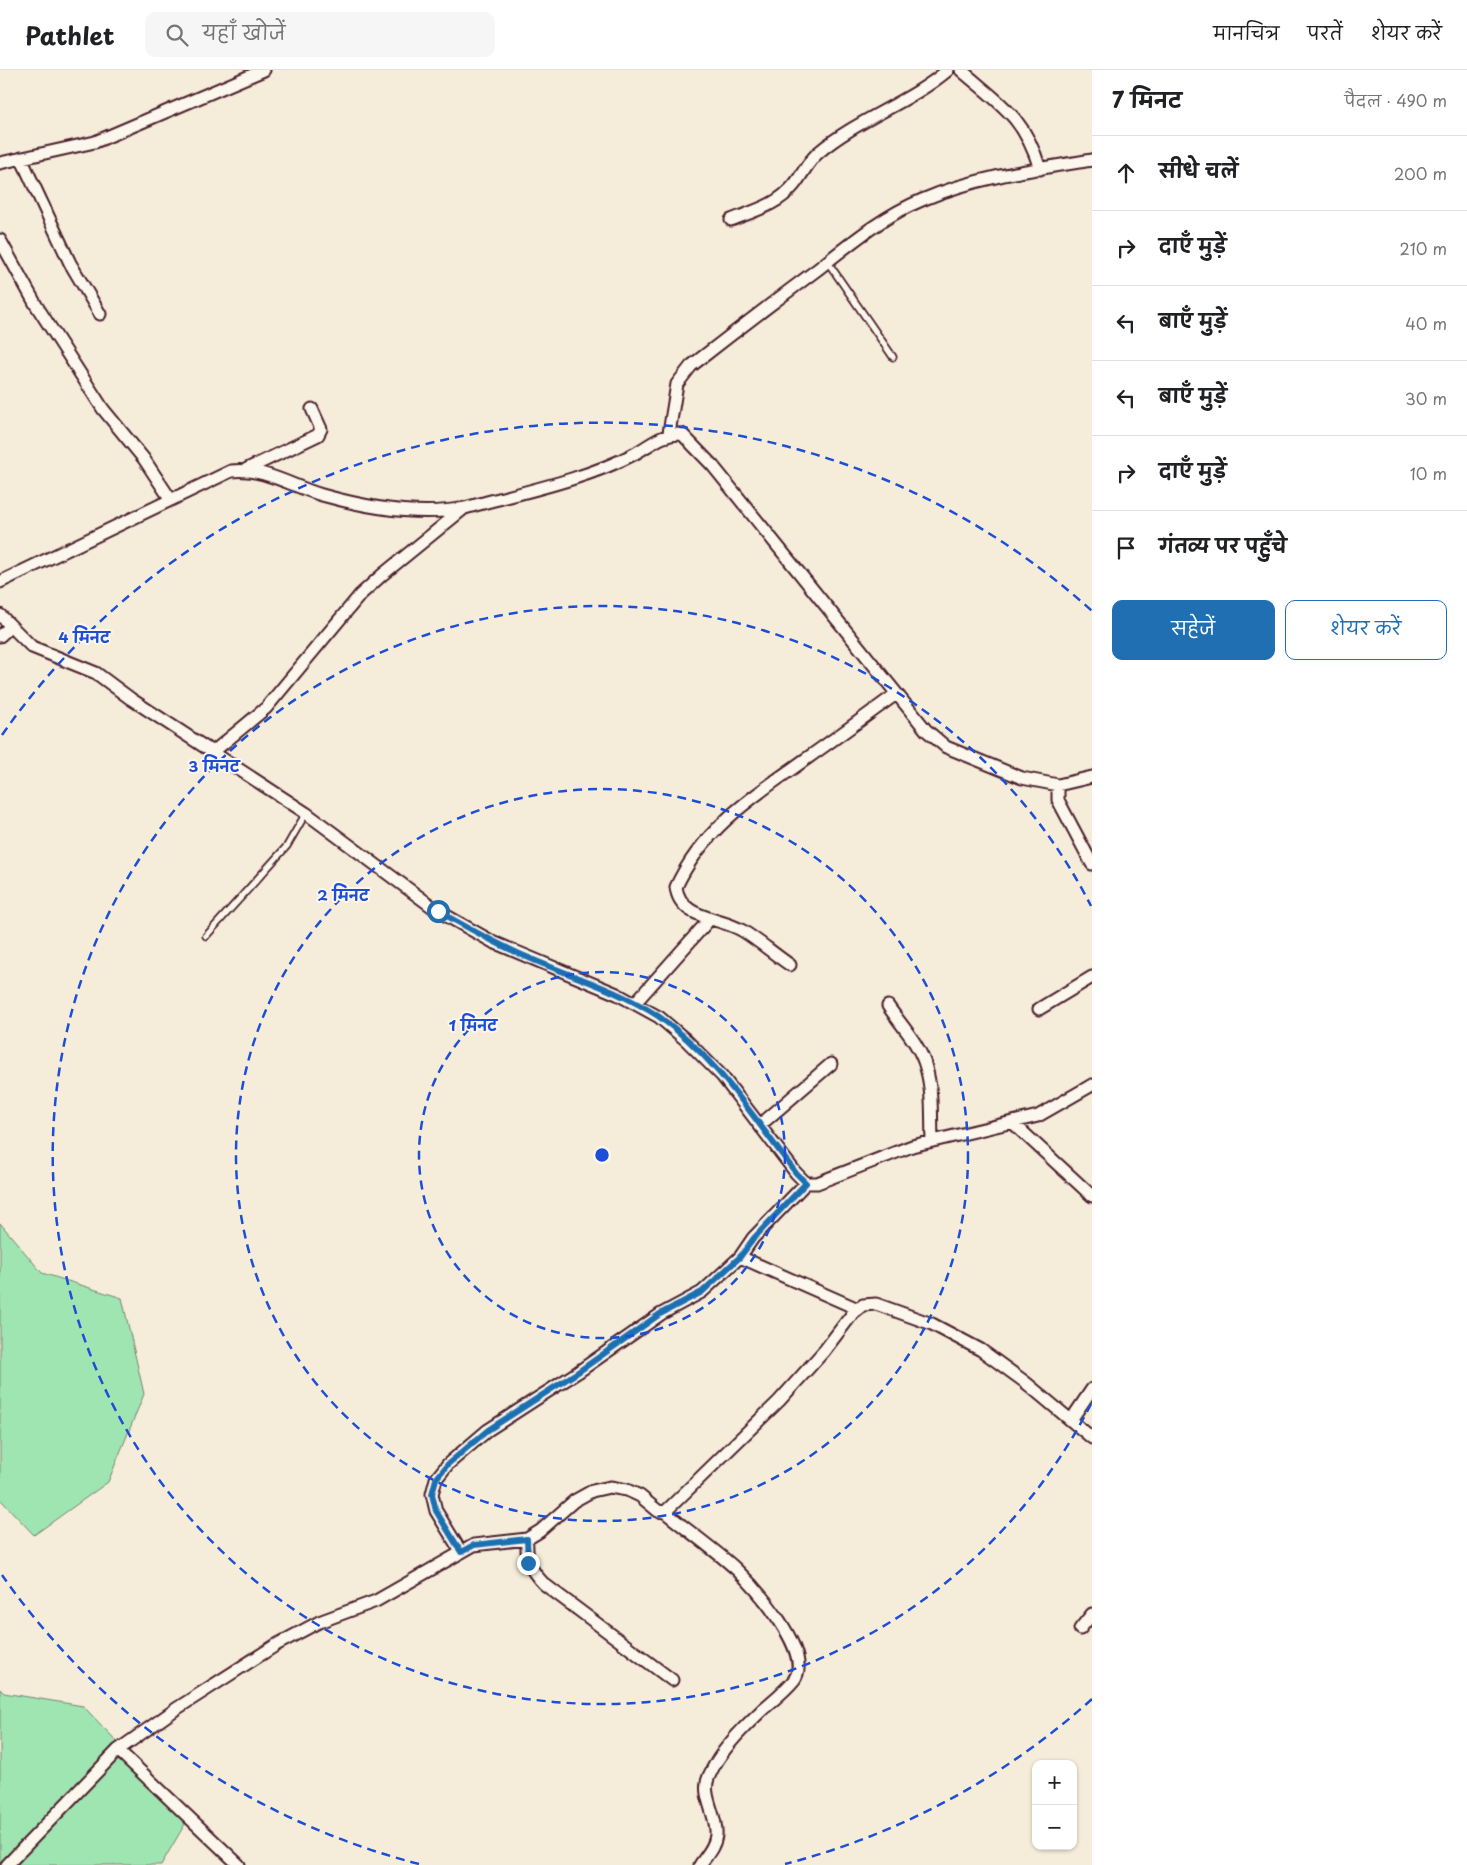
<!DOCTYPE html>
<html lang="hi">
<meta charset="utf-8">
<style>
body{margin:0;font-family:"Playpen Sans","Playpen Sans Deva",sans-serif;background:#f6f6f6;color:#202124}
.controls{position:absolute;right:15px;bottom:15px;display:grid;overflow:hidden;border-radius:10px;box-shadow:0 1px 4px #0004}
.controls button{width:45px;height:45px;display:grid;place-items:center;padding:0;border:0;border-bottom:1px solid #e0e0e0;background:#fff;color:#202124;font:25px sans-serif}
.stop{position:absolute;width:15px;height:15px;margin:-11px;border:4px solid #1f6fb2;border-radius:50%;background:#fff}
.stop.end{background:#1f6fb2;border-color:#fff;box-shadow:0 1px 5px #0008}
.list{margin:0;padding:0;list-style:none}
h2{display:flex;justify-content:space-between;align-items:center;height:65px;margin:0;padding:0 20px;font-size:21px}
h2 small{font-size:16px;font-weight:400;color:#757577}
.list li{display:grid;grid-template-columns:32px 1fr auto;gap:15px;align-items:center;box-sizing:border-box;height:75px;padding:0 20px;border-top:1px solid #e0e0e0}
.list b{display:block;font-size:19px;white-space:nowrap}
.list em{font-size:16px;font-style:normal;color:#757577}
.actions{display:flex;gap:10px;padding:15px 20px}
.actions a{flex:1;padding:11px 0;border:1px solid #1f6fb2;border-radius:10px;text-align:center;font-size:18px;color:#1f6fb2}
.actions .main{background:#1f6fb2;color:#fff}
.icon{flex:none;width:28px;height:28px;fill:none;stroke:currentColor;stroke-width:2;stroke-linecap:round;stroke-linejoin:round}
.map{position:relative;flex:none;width:1092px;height:1795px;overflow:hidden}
header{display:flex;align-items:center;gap:30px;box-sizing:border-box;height:70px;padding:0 25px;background:#fff;border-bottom:1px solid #e0e0e0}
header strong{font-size:24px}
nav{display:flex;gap:28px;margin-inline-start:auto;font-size:18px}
.search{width:350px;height:45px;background:#f6f6f6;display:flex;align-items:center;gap:12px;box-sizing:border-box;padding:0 18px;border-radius:10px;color:#757577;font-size:19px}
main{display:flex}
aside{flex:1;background:#fff}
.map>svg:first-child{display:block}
.green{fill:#9fe5b2;stroke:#74826e}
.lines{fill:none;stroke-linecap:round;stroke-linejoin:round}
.lane-casing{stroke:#4a1f2b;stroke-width:9}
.street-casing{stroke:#4a1f2b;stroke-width:15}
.lane{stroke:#fbf7ec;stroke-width:5.5}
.street{stroke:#fbf7ec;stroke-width:11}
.route{stroke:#1f6fb2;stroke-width:6}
.ring{fill:none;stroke:#1d4ed8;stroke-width:2.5;stroke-dasharray:9 6}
.centre{fill:#1d4ed8;stroke:#fbf7ec;stroke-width:2.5}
.ring-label{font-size:15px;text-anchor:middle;font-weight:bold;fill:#1d4ed8;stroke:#fbf7ec;stroke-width:4;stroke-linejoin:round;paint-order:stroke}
</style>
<header>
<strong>Pathlet</strong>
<div class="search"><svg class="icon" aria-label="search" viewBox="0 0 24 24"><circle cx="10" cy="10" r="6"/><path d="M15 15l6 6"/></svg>यहाँ खोजें</div>
<nav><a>मानचित्र</a><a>परतें</a><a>शेयर करें</a></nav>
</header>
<main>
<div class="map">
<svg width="1092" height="1795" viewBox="0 0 1092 1795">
<rect width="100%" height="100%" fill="#f5edda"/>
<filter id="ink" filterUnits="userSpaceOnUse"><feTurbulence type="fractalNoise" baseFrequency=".02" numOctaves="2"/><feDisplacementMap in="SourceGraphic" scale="10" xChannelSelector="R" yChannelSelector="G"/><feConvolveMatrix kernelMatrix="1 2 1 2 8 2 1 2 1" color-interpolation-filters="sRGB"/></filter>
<g filter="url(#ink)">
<path class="green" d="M 0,1153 L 42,1203 L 122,1228 L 144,1324 L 108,1412 L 34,1465 L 0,1429 Z
M 0,1619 L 4,1623 L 83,1636 L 189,1747 L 161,1795 L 0,1795 Z"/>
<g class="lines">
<defs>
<path id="lane" d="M 827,191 L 893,287
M 206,866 L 287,776 L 306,743"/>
<path id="street" d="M 961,0 C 1000,34 1024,46 1040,99
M 21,88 L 70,193 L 100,244
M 0,93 L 95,72 L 264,0
M 731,150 C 754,141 778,135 794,115 C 803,104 808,91 819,82 C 858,49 909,33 948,0
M 0,170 L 36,235 L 103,339 L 144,389 L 171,430
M 669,363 L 677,314 L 691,296 C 733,263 775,231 818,199 C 851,173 883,146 922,130 C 976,107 1035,99 1092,90
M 247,399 L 318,365 L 321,359 L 312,339
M 0,512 L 231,401 C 263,397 291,416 322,425 C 365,437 420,447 465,438 C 518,423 585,410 634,384 C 651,375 662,363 682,364 L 713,396 L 926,660 L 946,677 L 1022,708 L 1058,715 L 1092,707
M 0,545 L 32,577 L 96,603 L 131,629 L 306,743 L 438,841 L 493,872 L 617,924 L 659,947 L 686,970 L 722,1006 L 796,1103 L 806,1113 L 817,1113 L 912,1076 L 1038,1046 L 1092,1015
M 0,566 L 10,557
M 213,682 L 266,638 L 360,525 L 382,505 L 462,440
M 1058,715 L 1058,730 L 1092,794
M 790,895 C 774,884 759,871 743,861 C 721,847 680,850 676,817 C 703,758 755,725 806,689 C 836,668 866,646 896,624
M 635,933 L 709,850
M 888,936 C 901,955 921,976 926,998 C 933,1021 931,1048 932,1071
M 1039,939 L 1092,907
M 1013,1053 L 1092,1126
M 759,1056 L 831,994
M 740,1187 L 858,1239
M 1071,1350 L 1092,1319
M 665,1442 C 688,1461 714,1479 736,1499 C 756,1518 814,1583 794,1610 C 784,1622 772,1631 761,1641 C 741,1660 720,1681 709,1706 C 700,1725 718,1746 716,1765 C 715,1777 706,1786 700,1795
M 527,1469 C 526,1489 529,1499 544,1514 L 672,1610
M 461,1482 L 436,1441 L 432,1424 L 436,1409 L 448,1394 L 488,1360 L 578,1302 L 661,1244 L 702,1222 L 740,1187 L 753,1168 L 806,1113
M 1080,1559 L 1092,1544
M 118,1680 L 239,1795
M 7,1795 L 118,1680 L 176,1639 L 276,1575 L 319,1552 L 376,1531 L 474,1475 L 527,1469 L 540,1461 L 574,1431 L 592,1421 L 610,1417 L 627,1420 L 640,1426 L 658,1441 L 665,1442 L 779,1331 L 824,1281 L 853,1243 L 863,1235 L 876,1234 L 932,1254 L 981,1280 L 1025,1312 L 1092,1368"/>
</defs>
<use href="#lane" class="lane-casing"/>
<use href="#street" class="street-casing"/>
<use href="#lane" class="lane"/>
<use href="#street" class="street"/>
</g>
</g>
<g class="lines" filter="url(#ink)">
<path class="route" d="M 438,841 C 470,859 502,877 536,891 C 577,908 620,921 658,946 C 715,985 754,1049 796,1103 L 806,1113 L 754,1168 L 740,1187 L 702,1222 L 660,1244 L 578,1302 L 488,1360 L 448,1394 L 436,1409 L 432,1424 L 436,1441 L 461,1482 L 474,1475 L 527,1469 L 528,1493"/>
</g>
<g class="ring">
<circle cx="602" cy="1085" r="183"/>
<circle cx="602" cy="1085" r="366"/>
<path d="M1091 1334A549 549 0 1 1 1091 836"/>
<path d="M1092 1629A732 732 0 0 1 785 1794M419 1794A732 732 0 0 1 2 1505M2 665A732 732 0 0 1 1092 541"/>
</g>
<circle cx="602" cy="1085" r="8" class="centre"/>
<g class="ring-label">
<text x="84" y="573">4 मिनट</text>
<text x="214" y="702">3 मिनट</text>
<text x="343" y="831">2 मिनट</text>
<text x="473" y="961">1 मिनट</text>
</g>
</svg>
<div class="controls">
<button>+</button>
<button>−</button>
</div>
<div class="stop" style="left:438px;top:841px"></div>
<div class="stop end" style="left:528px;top:1493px"></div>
</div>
<aside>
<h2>7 मिनट<small>पैदल · 490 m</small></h2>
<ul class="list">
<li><svg class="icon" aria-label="ahead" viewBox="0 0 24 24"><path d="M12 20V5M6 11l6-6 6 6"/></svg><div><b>सीधे चलें</b></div><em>200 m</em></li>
<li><svg class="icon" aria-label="right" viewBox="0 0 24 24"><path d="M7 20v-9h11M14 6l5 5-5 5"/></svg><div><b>दाएँ मुड़ें</b></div><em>210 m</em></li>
<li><svg class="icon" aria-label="left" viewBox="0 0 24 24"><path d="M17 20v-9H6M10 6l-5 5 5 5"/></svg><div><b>बाएँ मुड़ें</b></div><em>40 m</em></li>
<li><svg class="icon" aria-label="left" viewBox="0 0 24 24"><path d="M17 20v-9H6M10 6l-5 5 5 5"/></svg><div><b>बाएँ मुड़ें</b></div><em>30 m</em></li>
<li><svg class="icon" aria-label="right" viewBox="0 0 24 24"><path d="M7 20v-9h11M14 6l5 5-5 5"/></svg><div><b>दाएँ मुड़ें</b></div><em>10 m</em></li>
<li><svg class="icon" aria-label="arrive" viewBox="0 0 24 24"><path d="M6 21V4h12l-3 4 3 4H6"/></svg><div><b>गंतव्य पर पहुँचे</b></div></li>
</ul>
<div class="actions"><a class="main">सहेजें</a><a>शेयर करें</a></div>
</aside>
</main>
